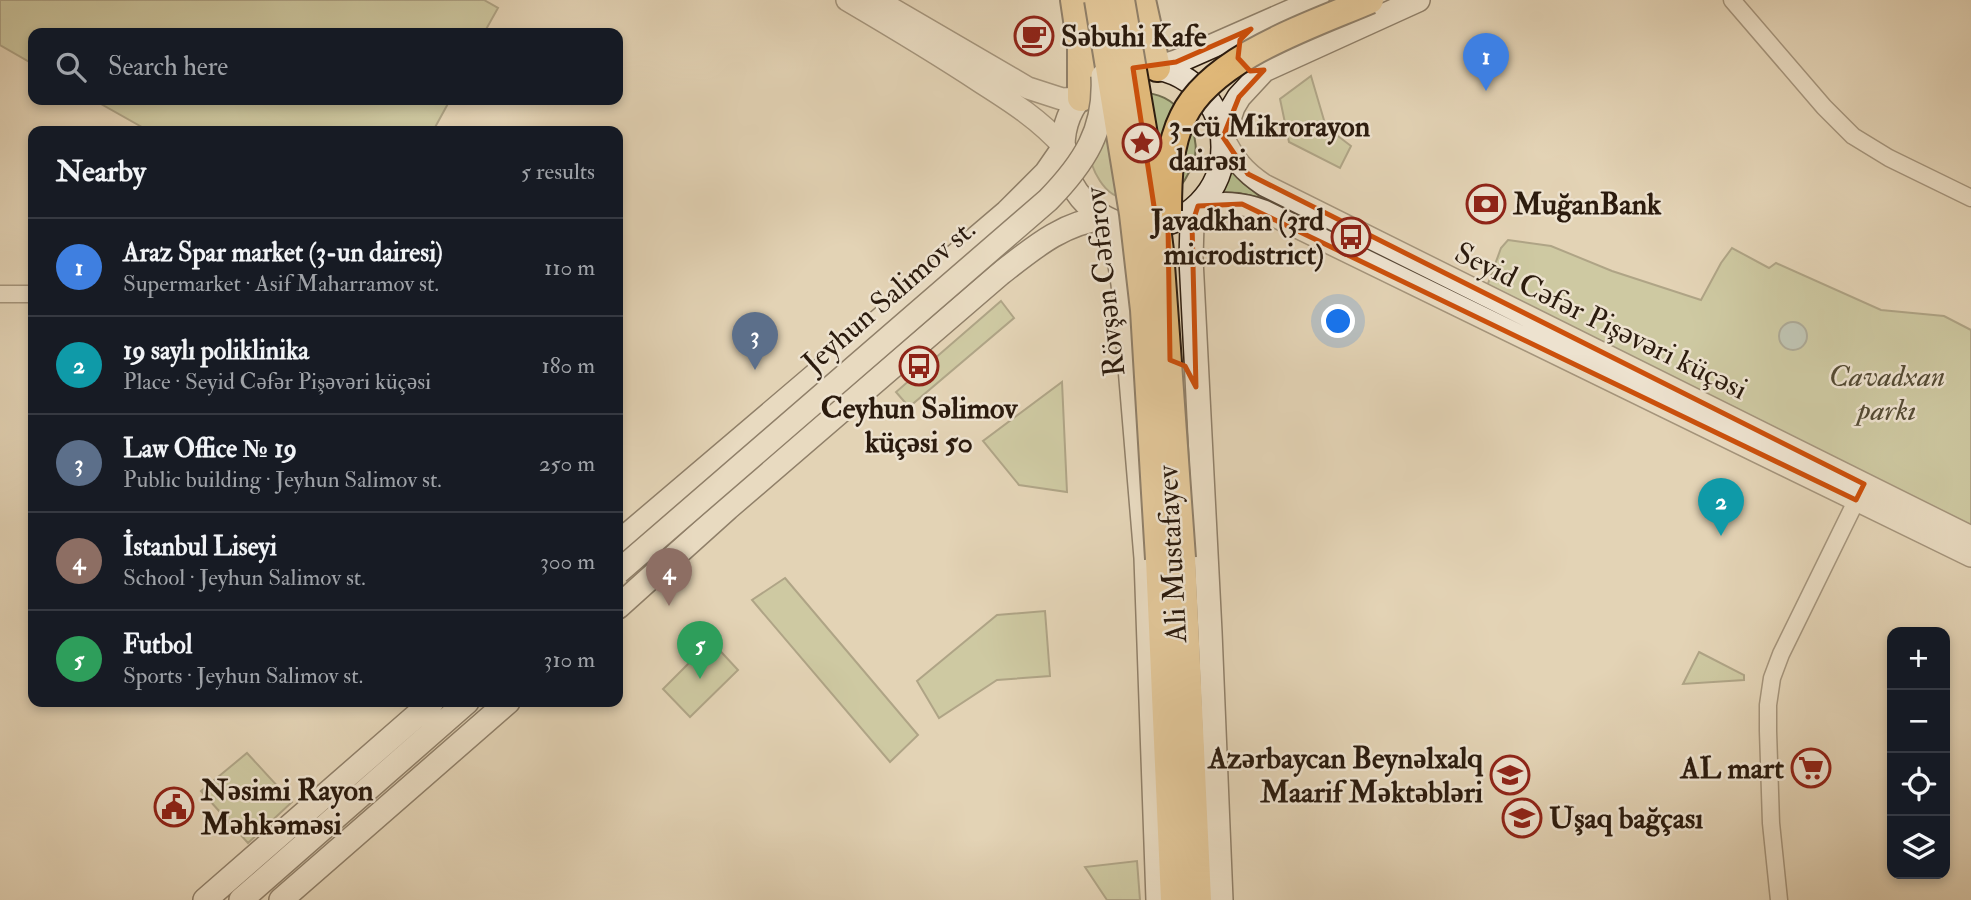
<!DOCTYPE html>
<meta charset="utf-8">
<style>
body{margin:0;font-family:"IM FELL Double Pica",serif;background:#20242c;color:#f1f3f6}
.controls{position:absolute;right:21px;bottom:21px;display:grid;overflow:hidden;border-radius:14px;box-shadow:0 4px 10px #0003}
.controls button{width:63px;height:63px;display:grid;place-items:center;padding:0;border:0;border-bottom:2px solid #363941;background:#171b24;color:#f1f3f6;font:35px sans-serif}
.you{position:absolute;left:1339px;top:322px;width:24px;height:24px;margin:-18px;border:5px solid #fff;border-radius:50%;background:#1a73e8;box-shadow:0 0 0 10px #1a73e833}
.badge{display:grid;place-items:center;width:46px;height:46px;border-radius:50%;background:#0f766e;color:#fff;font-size:23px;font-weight:700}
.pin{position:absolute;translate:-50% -58px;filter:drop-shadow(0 2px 4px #0008)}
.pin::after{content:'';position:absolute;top:37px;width:24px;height:21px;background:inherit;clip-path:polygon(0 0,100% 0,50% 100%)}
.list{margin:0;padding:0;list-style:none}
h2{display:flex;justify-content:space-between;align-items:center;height:91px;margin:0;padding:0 28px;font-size:30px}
h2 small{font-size:23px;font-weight:400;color:#9ea1a6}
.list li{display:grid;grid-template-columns:46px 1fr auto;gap:21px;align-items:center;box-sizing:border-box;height:98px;padding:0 28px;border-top:2px solid #363941}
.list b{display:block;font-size:26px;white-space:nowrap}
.list p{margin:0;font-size:23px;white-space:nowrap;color:#9ea1a6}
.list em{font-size:23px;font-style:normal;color:#9ea1a6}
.icon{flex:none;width:38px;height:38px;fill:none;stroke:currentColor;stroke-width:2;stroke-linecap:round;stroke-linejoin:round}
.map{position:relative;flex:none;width:1971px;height:900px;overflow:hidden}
.search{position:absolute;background:#171b24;box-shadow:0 4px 10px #0003;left:28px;top:28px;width:595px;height:77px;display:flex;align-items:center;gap:18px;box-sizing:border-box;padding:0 24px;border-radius:14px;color:#9ea1a6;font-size:26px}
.panel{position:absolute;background:#171b24;box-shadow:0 4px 10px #0003;left:28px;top:126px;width:595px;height:581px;border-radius:14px}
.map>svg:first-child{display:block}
.green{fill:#b4bc8d;stroke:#706c4e;stroke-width:2}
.water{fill:#98b6b7;stroke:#6c7873;stroke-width:2}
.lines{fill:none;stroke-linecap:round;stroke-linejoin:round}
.minor-casing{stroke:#594938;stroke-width:19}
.tertiary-casing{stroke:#594938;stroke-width:24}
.secondary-casing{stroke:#2b1b0e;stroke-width:26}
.primary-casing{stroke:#2b1b0e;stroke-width:30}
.minor{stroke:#ede2cf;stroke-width:16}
.tertiary{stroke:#ede2cf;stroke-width:21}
.secondary{stroke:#ede2cf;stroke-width:23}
.primary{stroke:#e2ba7a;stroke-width:26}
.secondary-bridge-casing{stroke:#2b1b0e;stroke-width:26;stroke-linecap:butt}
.primary-bridge-casing{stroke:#2b1b0e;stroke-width:30;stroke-linecap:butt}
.secondary-bridge{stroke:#ede2cf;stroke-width:23}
.primary-bridge{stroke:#e2ba7a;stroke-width:26}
.marked{fill:none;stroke:#cc500c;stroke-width:5;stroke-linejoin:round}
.labels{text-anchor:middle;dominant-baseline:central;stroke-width:5;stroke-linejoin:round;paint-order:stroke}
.poi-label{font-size:30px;font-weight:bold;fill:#2b1b0e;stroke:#ede2cf;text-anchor:start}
.street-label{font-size:30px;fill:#2b1b0e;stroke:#ede2cf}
.park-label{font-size:30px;font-style:italic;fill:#544b34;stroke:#ede2cf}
</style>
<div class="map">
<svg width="1971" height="900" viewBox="0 0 1971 900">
<rect width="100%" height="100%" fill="#e3d3b5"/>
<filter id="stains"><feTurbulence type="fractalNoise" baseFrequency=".00286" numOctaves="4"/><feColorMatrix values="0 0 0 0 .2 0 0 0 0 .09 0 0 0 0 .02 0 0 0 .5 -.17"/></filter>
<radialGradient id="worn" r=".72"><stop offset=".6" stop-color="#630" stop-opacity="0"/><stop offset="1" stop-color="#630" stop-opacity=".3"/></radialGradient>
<path class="green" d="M 0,0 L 484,0 L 498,8 L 484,33 L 33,33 L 33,64 L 0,45 Z
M 1311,76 L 1326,127 L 1351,146 L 1340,168 L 1289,142 L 1280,99 Z
M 1138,92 C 1159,93 1172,99 1184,115 C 1198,134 1200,156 1187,176 C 1185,180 1181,186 1177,188 C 1170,192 1158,192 1150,194 C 1143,195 1136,198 1129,198 C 1104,200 1090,167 1088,147 Z
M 94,100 L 450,100 L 433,131 L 149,131 Z
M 1228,168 L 1243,183 L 1262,198 L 1239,193 L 1219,192 Z
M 1508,240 L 1551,246 L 1612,271 L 1701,300 L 1721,263 L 1732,248 L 1769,268 L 1776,263 L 1881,310 L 1944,316 L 1971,330 L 1971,527 L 1486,289 L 1501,248 Z
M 1001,301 L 1014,318 L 909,407 L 896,392 Z
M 1062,382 L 1067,492 L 1019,485 L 983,441 Z
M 785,578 L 918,735 L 890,762 L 752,600 Z
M 1045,611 L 1050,676 L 997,680 L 939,718 L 917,681 L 997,615 Z
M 711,641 L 738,670 L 690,717 L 663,689 Z
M 1699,652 L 1744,675 L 1744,680 L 1683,684 Z
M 247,753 L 292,802 L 248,843 L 201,791 Z
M 1137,861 L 1140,900 L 1107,900 L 1085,867 Z"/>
<path class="water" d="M1779 336a14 14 0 1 1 28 0a14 14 0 1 1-28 0Z"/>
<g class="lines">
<defs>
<path id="minor" d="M 1732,0 L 1824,107 L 1853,136 L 1889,158 L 1971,198
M 0,294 L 33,294
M 1779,900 L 1771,823 L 1768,731 L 1768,705 L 1772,678 L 1781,654 L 1860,493"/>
<path id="tertiary" d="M 847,0 C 893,27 938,54 982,83 C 1012,102 1040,120 1064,147
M 877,0 L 1028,88 L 1062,99 L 1081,98
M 1223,137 C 1234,159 1243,171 1264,185 L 1971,537
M 1198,206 C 1222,202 1241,202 1264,211 L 1971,556"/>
<path id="secondary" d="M1063 147a80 80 0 1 1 160 0a80 80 0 1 1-160 0Z
M 1157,68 L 1176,62 L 1317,0
M 1223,137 L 1233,107 L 1239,97 L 1264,70 L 1418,0
M 1198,206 L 1192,224 L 1191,259 L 1210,632 L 1221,900
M 618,543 L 1007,212 L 1046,173 L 1064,147
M 618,607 L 728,508 L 1000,274 C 1032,249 1063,222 1105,218 L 1117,246 L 1123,284 L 1146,558 L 1158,900
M 205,900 L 432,702
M 241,900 L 467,702
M 281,900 L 508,702"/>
<path id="primary" d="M 1074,0 L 1081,47 L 1081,98
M 1142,0 L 1157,68
M 1182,558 L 1198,900
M 1159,559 L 1174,900"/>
</defs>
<use href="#minor" class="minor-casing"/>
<use href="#tertiary" class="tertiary-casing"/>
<use href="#secondary" class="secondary-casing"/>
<use href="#primary" class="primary-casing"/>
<use href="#minor" class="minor"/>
<use href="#tertiary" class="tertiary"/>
<use href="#secondary" class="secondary"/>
<use href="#primary" class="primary"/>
<defs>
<path id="secondary-bridge" d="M 618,572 L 1048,200 C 1084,163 1106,130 1103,76"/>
<path id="primary-bridge" d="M 1098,0 L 1133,214 L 1144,310 L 1159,559
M 1121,0 L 1149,164 L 1160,251 L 1182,558
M 1168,211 C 1168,179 1169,145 1183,117 C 1212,57 1312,25 1370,0"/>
</defs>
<use href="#secondary-bridge" class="secondary-bridge-casing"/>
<use href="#primary-bridge" class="primary-bridge-casing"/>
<use href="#secondary-bridge" class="secondary-bridge"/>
<use href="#primary-bridge" class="primary-bridge"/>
</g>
<path d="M0 0H1971V900H0ZM 1251,29 L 1240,40 L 1238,58 L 1250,71 L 1264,70 L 1239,97 L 1223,137 L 1248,174 L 1864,484 L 1856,500 L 1242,204 L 1198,206 L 1192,224 L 1196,387 L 1185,366 L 1170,360 L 1168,223 L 1157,226 L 1133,68 L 1176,62 Z" fill="#e3d3b5" fill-opacity=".55" fill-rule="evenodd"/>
<path class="marked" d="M 1251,29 L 1240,40 L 1238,58 L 1250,71 L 1264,70 L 1239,97 L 1223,137 L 1248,174 L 1864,484 L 1856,500 L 1242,204 L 1198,206 L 1192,224 L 1196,387 L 1185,366 L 1170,360 L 1168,223 L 1157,226 L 1133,68 L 1176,62 Z"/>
<defs>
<symbol id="cafe-ring" viewBox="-11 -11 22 22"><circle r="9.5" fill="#ede2cf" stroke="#8f2418" stroke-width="1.5"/><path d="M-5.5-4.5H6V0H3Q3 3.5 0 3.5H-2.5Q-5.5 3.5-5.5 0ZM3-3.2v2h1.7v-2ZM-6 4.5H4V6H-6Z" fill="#8f2418"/></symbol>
<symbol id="sight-ring" viewBox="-11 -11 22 22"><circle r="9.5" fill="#ede2cf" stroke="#8f2418" stroke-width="1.5"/><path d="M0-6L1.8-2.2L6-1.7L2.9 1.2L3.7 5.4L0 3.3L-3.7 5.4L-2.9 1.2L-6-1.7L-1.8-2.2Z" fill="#8f2418"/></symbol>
<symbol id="bank-ring" viewBox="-11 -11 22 22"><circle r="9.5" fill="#ede2cf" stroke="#8f2418" stroke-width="1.5"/><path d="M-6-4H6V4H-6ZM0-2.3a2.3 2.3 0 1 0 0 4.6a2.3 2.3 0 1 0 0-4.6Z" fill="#8f2418"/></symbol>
<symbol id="bus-ring" viewBox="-11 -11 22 22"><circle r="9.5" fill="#ede2cf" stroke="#8f2418" stroke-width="1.5"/><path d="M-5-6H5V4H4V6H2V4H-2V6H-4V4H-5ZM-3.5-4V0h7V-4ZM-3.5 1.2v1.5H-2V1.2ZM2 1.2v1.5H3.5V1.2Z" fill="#8f2418"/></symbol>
<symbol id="supermarket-ring" viewBox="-11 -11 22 22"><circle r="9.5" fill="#ede2cf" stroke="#8f2418" stroke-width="1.5"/><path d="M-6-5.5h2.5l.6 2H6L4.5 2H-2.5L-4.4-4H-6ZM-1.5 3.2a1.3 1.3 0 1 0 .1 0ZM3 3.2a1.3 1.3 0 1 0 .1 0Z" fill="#8f2418"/></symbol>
<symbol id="school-ring" viewBox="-11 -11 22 22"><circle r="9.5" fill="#ede2cf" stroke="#8f2418" stroke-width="1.5"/><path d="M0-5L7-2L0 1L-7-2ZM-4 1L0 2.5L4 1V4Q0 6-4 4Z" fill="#8f2418"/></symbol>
<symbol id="civic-ring" viewBox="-11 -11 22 22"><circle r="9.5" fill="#ede2cf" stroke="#8f2418" stroke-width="1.5"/><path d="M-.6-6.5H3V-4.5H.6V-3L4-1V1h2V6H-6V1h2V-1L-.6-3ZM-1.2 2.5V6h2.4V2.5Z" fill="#8f2418"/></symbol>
</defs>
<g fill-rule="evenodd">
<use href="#cafe-ring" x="1012" y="14" width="44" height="44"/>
<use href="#sight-ring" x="1120" y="121" width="44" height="44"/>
<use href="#bank-ring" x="1464" y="182" width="44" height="44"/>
<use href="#bus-ring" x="1329" y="215" width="44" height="44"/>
<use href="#bus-ring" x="897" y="344" width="44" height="44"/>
<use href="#supermarket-ring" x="1789" y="746" width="44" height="44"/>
<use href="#school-ring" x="1488" y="753" width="44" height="44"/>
<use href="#civic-ring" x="152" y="785" width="44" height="44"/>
<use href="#school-ring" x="1500" y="796" width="44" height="44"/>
</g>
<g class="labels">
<g class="poi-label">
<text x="1061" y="36">Səbuhi Kafe</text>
<text x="1169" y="126">3-cü Mikrorayon<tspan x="1169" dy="34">dairəsi</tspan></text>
<text x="1513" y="204">MuğanBank</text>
<text x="1324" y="220" text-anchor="end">Javadkhan (3rd<tspan x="1324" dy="34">microdistrict)</tspan></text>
<text x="919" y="408" text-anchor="middle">Ceyhun Səlimov<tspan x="919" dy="34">küçəsi 50</tspan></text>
<text x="1483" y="758" text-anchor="end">Azərbaycan Beynəlxalq<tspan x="1483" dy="34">Maarif Məktəbləri</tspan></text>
<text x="1784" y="768" text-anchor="end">AL mart</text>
<text x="201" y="790">Nəsimi Rayon<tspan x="201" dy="34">Məhkəməsi</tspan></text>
<text x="1549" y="818">Uşaq bağçası</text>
</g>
<g class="street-label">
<text transform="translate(1105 282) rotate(-96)">Rövşən Cəfərov</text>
<text transform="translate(889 296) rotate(-41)">Jeyhun Salimov st.</text>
<text transform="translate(1601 321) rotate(26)">Seyid Cəfər Pişəvəri küçəsi</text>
<text transform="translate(1172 554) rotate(-93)">Ali Mustafayev</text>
</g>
<g class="park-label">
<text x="1887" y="376">Cavadxan<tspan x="1887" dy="34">parkı</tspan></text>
</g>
</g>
<rect width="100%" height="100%" filter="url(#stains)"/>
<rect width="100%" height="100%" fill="url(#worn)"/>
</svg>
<div class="controls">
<button>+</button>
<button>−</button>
<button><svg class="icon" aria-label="locate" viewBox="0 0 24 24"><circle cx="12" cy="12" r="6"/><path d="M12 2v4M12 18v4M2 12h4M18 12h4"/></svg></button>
<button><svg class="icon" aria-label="layers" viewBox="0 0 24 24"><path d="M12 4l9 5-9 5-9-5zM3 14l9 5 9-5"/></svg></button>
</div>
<div class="you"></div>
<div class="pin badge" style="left:1486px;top:91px;background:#3f7fe0">1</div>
<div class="pin badge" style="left:1721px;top:536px;background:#0f9aa8">2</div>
<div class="pin badge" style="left:755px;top:370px;background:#5c6f8a">3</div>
<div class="pin badge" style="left:669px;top:606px;background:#8d6e63">4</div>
<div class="pin badge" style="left:700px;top:679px;background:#2e9e5b">5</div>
<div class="search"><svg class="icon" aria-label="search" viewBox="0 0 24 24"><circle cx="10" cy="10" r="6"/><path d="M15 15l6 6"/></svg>Search here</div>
<section class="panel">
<h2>Nearby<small>5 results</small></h2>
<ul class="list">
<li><span class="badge" style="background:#3f7fe0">1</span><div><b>Araz Spar market (3-un dairesi)</b><p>Supermarket · Asif Maharramov st.</p></div><em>110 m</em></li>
<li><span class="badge" style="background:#0f9aa8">2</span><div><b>19 saylı poliklinika</b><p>Place · Seyid Cəfər Pişəvəri küçəsi</p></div><em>180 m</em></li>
<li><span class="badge" style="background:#5c6f8a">3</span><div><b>Law Office № 19</b><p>Public building · Jeyhun Salimov st.</p></div><em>250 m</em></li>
<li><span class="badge" style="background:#8d6e63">4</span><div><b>İstanbul Liseyi</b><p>School · Jeyhun Salimov st.</p></div><em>300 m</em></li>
<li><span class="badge" style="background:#2e9e5b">5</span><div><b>Futbol</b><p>Sports · Jeyhun Salimov st.</p></div><em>310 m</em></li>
</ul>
</section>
</div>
